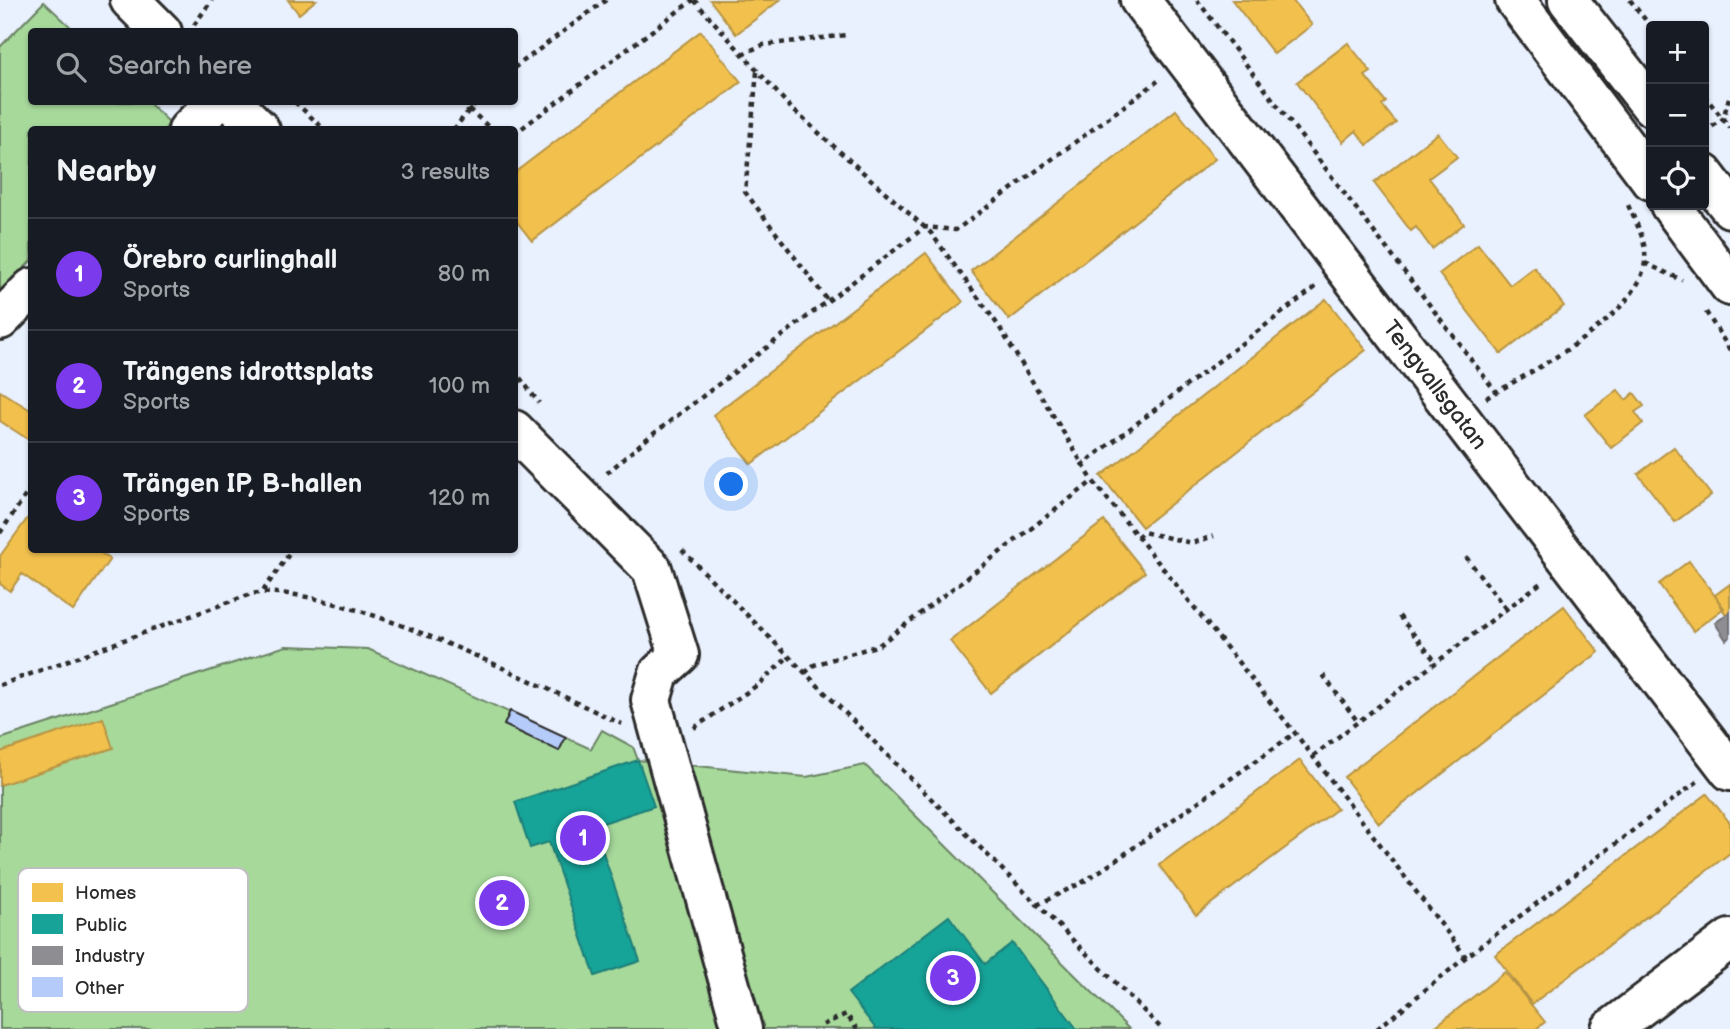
<!DOCTYPE html>
<meta charset="utf-8">
<style>
body{margin:0;font-family:"Balsamiq Sans",sans-serif;background:#242831;color:#f1f3f6}
.controls{position:absolute;right:21px;top:21px;display:grid;overflow:hidden;border-radius:7px;box-shadow:0 2px 5px #0004}
.controls button{width:63px;height:63px;display:grid;place-items:center;padding:0;border:0;border-bottom:2px solid #363941;background:#171b24;color:#f1f3f6;font:35px sans-serif}
.you{position:absolute;left:732px;top:485px;width:24px;height:24px;margin:-18px;border:5px solid #fff;border-radius:50%;background:#1a73e8;box-shadow:0 0 0 10px #1a73e833}
.badge{display:grid;place-items:center;width:46px;height:46px;border-radius:50%;background:#7c3aed;color:#fff;font-size:23px;font-weight:700}
.pin{position:absolute;translate:-50% -50%;border:4px solid #fff;box-shadow:0 2px 7px #0006}
.list{margin:0;padding:0;list-style:none}
h2{display:flex;justify-content:space-between;align-items:center;height:91px;margin:0;padding:0 28px;font-size:30px}
h2 small{font-size:23px;font-weight:400;color:#9ea1a6}
.list li{display:grid;grid-template-columns:46px 1fr auto;gap:21px;align-items:center;box-sizing:border-box;height:112px;padding:0 28px;border-top:2px solid #363941}
.list b{display:block;font-size:26px;white-space:nowrap}
.list p{margin:0;font-size:23px;white-space:nowrap;color:#9ea1a6}
.list em{font-size:23px;font-style:normal;color:#9ea1a6}
.icon{flex:none;width:38px;height:38px;fill:none;stroke:currentColor;stroke-width:2;stroke-linecap:round;stroke-linejoin:round}
.map{position:relative;flex:none;width:1730px;height:1029px;overflow:hidden}
.search{position:absolute;background:#171b24;box-shadow:0 2px 5px #0004;left:28px;top:28px;width:490px;height:77px;display:flex;align-items:center;gap:18px;box-sizing:border-box;padding:0 24px;border-radius:7px;color:#9ea1a6;font-size:26px}
.panel{position:absolute;background:#171b24;box-shadow:0 2px 5px #0004;left:28px;top:126px;width:490px;height:427px;border-radius:7px}
.map>svg:first-child{display:block}
.green{fill:#a7d99b;stroke:#698263;stroke-width:2}
.homes{fill:#f2c14e;stroke:#b69444;stroke-width:2}
.public{fill:#17a398;stroke:#1d7f77;stroke-width:2}
.industry{fill:#8d8d92;stroke:#707073;stroke-width:2}
.building{fill:#b5ccfa;stroke:#2b2b2b;stroke-width:2}
.lines{fill:none;stroke-linecap:round;stroke-linejoin:round}
.minor-casing{stroke:#2b2b2b;stroke-width:44}
.major-casing{stroke:#2b2b2b;stroke-width:44}
.path{stroke:#2b2b2b;stroke-width:4.5;stroke-dasharray:5 5;stroke-linecap:butt}
.minor{stroke:#fff;stroke-width:38}
.major{stroke:#fff;stroke-width:38}
.labels{text-anchor:middle;dominant-baseline:central;stroke-width:7;stroke-linejoin:round;paint-order:stroke}
.street-label{font-size:23px;fill:#2b2b2b;stroke:#fff}
.key{fill:#fff;stroke:#bfbfbf;stroke-width:2}
.key-label{font-size:19px;fill:#2b2b2b}
</style>
<div class="map">
<svg width="1730" height="1029" viewBox="0 0 1730 1029">
<rect width="100%" height="100%" fill="#e9f0fe"/>
<filter id="ink" filterUnits="userSpaceOnUse"><feTurbulence type="fractalNoise" baseFrequency=".0143" numOctaves="2"/><feDisplacementMap in="SourceGraphic" scale="14" xChannelSelector="R" yChannelSelector="G"/><feConvolveMatrix kernelMatrix="1 2 1 2 8 2 1 2 1" color-interpolation-filters="sRGB"/></filter>
<g filter="url(#ink)">
<path class="green" d="M 44,2 L 75,31 L 32,32 L 32,102 L 148,102 L 170,123 L 164,130 L 32,130 L 31,261 L 0,293 L 0,47 Z
M 286,646 L 368,649 L 591,749 L 602,730 L 633,747 L 638,760 L 806,777 L 865,765 L 1129,1029 L 0,1029 L 0,739 Z"/>
<path class="homes" d="M 288,0 L 316,0 L 299,14 Z
M 710,0 L 780,0 L 736,34 Z
M 1232,0 L 1292,0 L 1312,25 L 1274,54 Z
M 701,31 L 741,82 L 532,241 L 514,218 L 514,173 Z
M 1348,43 L 1371,72 L 1365,76 L 1386,102 L 1382,105 L 1396,123 L 1367,145 L 1356,131 L 1343,142 L 1297,82 Z
M 1176,110 L 1215,159 L 1009,320 L 971,271 Z
M 1438,133 L 1457,157 L 1429,178 L 1464,224 L 1432,249 L 1416,227 L 1411,231 L 1374,183 Z
M 1478,244 L 1510,285 L 1534,267 L 1564,306 L 1501,354 L 1439,274 Z
M 926,253 L 963,302 L 751,464 L 713,415 Z
M 1326,299 L 1366,350 L 1142,527 L 1101,476 Z
M 1618,390 L 1626,400 L 1634,393 L 1644,406 L 1635,412 L 1643,423 L 1611,448 L 1585,415 Z
M 0,391 L 32,411 L 32,442 L 0,421 Z
M 1674,447 L 1711,495 L 1675,522 L 1638,474 Z
M 32,512 L 32,550 L 96,550 L 110,559 L 73,611 L 22,574 L 10,591 L 0,584 L 0,556 Z
M 1104,521 L 1145,572 L 991,693 L 950,641 Z
M 1689,561 L 1724,608 L 1693,631 L 1659,584 Z
M 1730,584 L 1730,612 L 1726,615 L 1715,595 Z
M 1564,606 L 1599,652 L 1379,823 L 1344,777 Z
M 103,718 L 113,748 L 0,785 L 0,752 Z
M 1300,760 L 1337,809 L 1196,915 L 1159,865 Z
M 1707,794 L 1730,823 L 1730,853 L 1532,1004 L 1495,955 Z
M 1505,972 L 1545,1022 L 1536,1029 L 1432,1029 Z"/>
<path class="public" d="M 638,760 L 654,806 L 594,826 L 640,961 L 595,976 L 549,842 L 530,848 L 515,802 Z
M 949,916 L 985,964 L 1012,943 L 1077,1029 L 876,1029 L 848,993 Z"/>
<path class="industry" d="M 1730,612 L 1730,637 L 1726,640 L 1715,623 Z"/>
<path class="building" d="M 510,711 L 566,737 L 559,751 L 504,725 Z"/>
<g class="lines">
<defs>
<g id="minor">
<path d="M 130,0 L 162,32"/>
<path id="s1" d="M 1140,0 L 1730,771"/>
<path d="M 232,102 L 260,130"/>
<path d="M 188,130 L 216,102"/>
<path d="M 0,320 L 32,288"/>
<path d="M 514,430 L 652,569 L 679,655 L 659,673 L 651,700 L 742,1029"/>
<path d="M 1611,1029 L 1730,939"/>
</g>
<path id="major" d="M 1515,0 L 1651,180
M 1568,0 L 1651,106
M 1704,174 L 1730,208
M 1670,205 L 1730,286"/>
</defs>
<use href="#minor" class="minor-casing"/>
<use href="#major" class="major-casing"/>
<path class="path" d="M 694,0 L 791,108 L 931,233 L 998,325 L 1093,481 L 1295,733 L 1466,957
M 1197,0 L 1496,392
M 1630,0 L 1651,27
M 194,25 L 212,0
M 742,54 L 763,45 L 847,35
M 514,68 L 606,0
M 757,72 L 745,192 L 828,301
M 1704,95 L 1730,128
M 295,102 L 325,130
M 469,109 L 492,130
M 453,130 L 476,102
M 1704,132 L 1723,119 L 1730,94
M 514,134 L 693,0
M 1645,263 L 1682,280
M 1706,312 L 1730,350
M 514,370 L 539,403
M 1486,398 C 1530,372 1641,316 1645,261 C 1647,241 1636,223 1628,205
M 1081,466 L 1317,286
M 607,473 L 644,441 L 925,227 L 956,230 L 1158,81
M 0,533 L 32,486
M 1137,537 L 1143,532 L 1192,543 L 1214,536
M 682,550 L 1162,1029
M 1466,557 L 1506,609
M 263,591 L 292,550
M 1399,616 L 1436,662
M 805,673 L 814,665 L 879,645 L 1093,481
M 1323,675 L 1358,722
M 0,685 L 251,594 C 336,580 539,686 622,724
M 694,728 L 759,684 L 788,657
M 1313,756 L 1542,582
M 1037,905 L 1083,882 L 1112,863 L 1295,733
M 823,1025 L 846,1014 L 857,1029
M 1377,1029 L 1466,957 L 1698,781"/>
<use href="#minor" class="minor"/>
<use href="#major" class="major"/>
</g>
</g>
<g class="labels">
<g class="street-label">
<text stroke="none"><textPath href="#s1" startOffset="485">Tengvallsgatan</textPath></text>
</g>
</g>
<rect x="18" y="868" width="230" height="144" rx="10" class="key"/>
<rect x="32" y="883" width="31" height="19" fill="#f2c14e"/>
<rect x="32" y="914" width="31" height="20" fill="#17a398"/>
<rect x="32" y="946" width="31" height="19" fill="#8d8d92"/>
<rect x="32" y="977" width="31" height="20" fill="#b5ccfa"/>
<g class="key-label">
<text x="75" y="899">Homes</text>
<text x="75" y="931">Public</text>
<text x="75" y="962">Industry</text>
<text x="75" y="994">Other</text>
</g>
</svg>
<div class="controls">
<button>+</button>
<button>−</button>
<button><svg class="icon" aria-label="locate" viewBox="0 0 24 24"><circle cx="12" cy="12" r="6"/><path d="M12 2v4M12 18v4M2 12h4M18 12h4"/></svg></button>
</div>
<div class="you"></div>
<div class="pin badge" style="left:583px;top:838px">1</div>
<div class="pin badge" style="left:502px;top:903px">2</div>
<div class="pin badge" style="left:953px;top:978px">3</div>
<div class="search"><svg class="icon" aria-label="search" viewBox="0 0 24 24"><circle cx="10" cy="10" r="6"/><path d="M15 15l6 6"/></svg>Search here</div>
<section class="panel">
<h2>Nearby<small>3 results</small></h2>
<ul class="list">
<li><span class="badge">1</span><div><b>Örebro curlinghall</b><p>Sports</p></div><em>80 m</em></li>
<li><span class="badge">2</span><div><b>Trängens idrottsplats</b><p>Sports</p></div><em>100 m</em></li>
<li><span class="badge">3</span><div><b>Trängen IP, B-hallen</b><p>Sports</p></div><em>120 m</em></li>
</ul>
</section>
</div>
